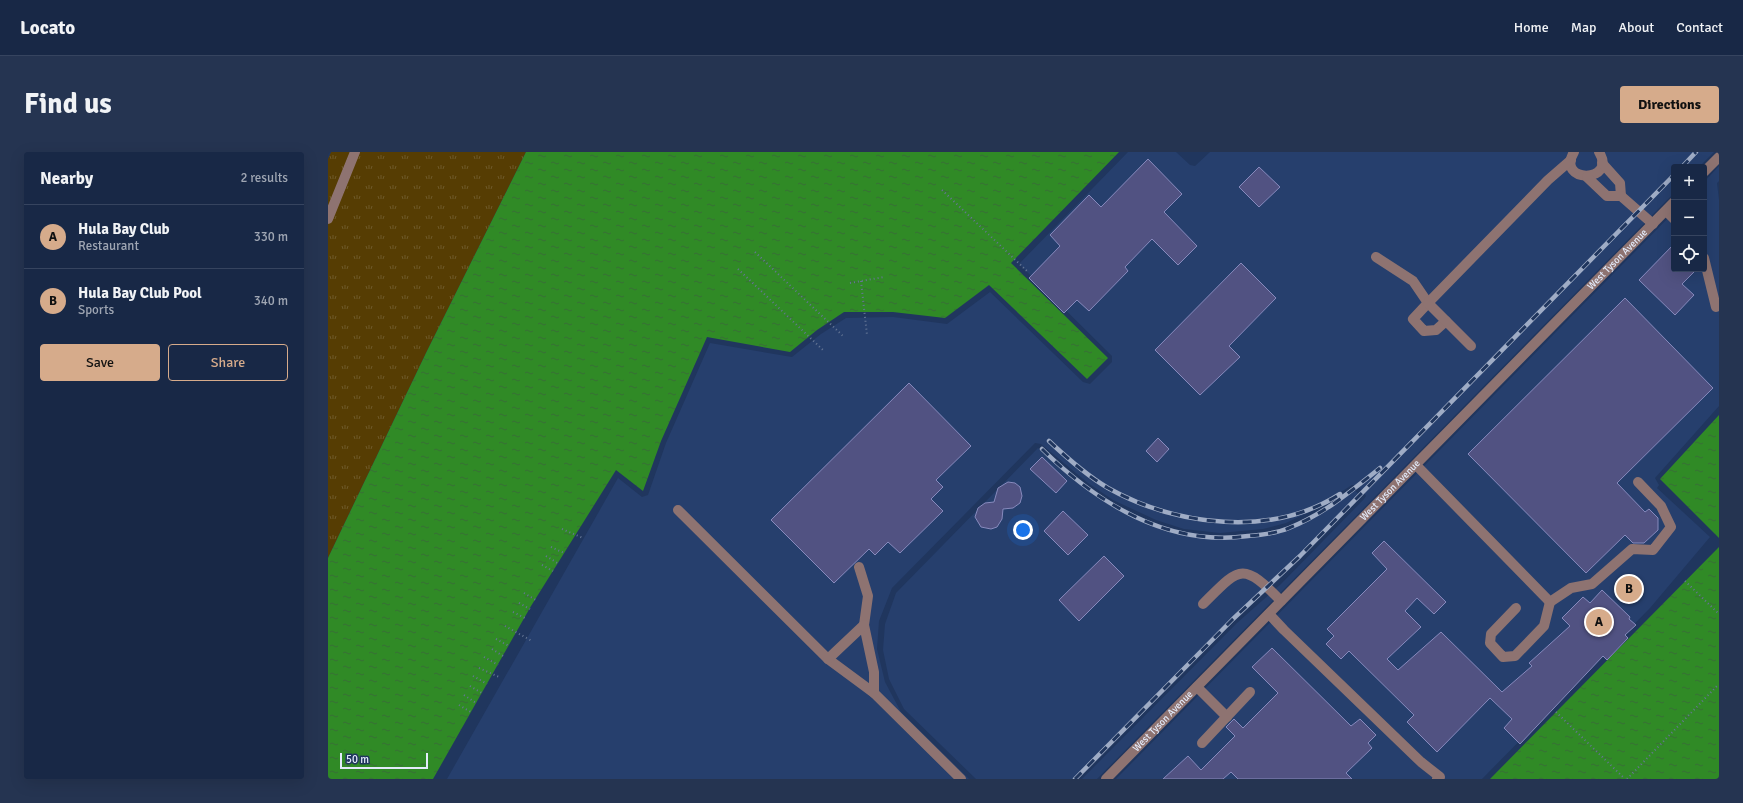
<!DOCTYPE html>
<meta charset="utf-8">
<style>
body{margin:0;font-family:Signika,sans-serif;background:#253451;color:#f1f3f6}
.controls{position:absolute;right:12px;top:12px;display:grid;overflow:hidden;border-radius:4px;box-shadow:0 4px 16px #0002}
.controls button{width:36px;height:36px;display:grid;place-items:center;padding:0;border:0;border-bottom:1px solid #36445f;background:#182846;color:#f1f3f6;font:20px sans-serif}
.scale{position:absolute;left:12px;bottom:10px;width:88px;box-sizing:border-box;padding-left:4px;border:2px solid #e3ebfb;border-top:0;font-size:11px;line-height:14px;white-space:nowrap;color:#e3ebfb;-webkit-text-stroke:3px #20365e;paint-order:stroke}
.you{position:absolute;left:695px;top:378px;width:14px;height:14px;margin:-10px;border:3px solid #fff;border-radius:50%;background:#1a73e8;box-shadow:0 0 0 6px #1a73e833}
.badge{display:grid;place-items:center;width:26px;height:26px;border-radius:50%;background:#d6ab8b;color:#111;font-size:13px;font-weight:700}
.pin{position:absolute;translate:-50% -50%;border:2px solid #fff;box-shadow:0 1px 4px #0006}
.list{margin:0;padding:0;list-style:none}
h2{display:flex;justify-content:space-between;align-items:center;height:52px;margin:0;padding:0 16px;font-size:17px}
h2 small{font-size:13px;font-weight:400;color:#9fa6b3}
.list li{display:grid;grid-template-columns:26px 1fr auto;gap:12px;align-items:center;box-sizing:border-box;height:64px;padding:0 16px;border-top:1px solid #36445f}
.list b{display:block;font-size:15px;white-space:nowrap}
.list p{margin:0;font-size:13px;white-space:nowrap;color:#9fa6b3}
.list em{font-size:13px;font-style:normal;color:#9fa6b3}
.actions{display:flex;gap:8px;padding:12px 16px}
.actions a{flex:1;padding:9px 0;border:1px solid #d6ab8b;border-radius:4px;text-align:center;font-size:14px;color:#d6ab8b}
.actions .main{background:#d6ab8b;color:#111}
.icon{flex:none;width:22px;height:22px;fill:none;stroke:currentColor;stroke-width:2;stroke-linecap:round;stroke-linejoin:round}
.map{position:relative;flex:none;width:1391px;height:627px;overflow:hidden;border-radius:4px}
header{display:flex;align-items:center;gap:24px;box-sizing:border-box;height:56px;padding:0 20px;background:#182846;border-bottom:1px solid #36445f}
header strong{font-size:19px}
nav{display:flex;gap:22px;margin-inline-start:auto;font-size:14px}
.intro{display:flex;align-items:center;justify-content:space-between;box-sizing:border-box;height:96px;padding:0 24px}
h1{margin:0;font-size:28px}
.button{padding:10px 18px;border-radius:4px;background:#d6ab8b;color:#111;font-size:14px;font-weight:700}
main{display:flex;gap:24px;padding:0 24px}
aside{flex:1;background:#182846;border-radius:4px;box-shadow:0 4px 16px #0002}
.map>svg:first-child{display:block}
.built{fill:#263f6d}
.park{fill:url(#park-tufts)}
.water{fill:url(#water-ripples)}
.building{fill:#515282;stroke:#878abd}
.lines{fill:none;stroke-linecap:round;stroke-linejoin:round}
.path{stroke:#667796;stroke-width:2;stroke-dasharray:1 3;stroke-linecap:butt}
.minor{stroke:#8e7371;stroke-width:10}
.rail-casing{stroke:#9facc5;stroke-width:4.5}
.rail{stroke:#20365e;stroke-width:3;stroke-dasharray:9;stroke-linecap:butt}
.labels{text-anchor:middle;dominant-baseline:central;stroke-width:4;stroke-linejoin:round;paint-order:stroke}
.street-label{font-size:10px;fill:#e3ebfb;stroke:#20365e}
</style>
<header>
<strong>Locato</strong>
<nav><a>Home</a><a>Map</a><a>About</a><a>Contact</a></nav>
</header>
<div class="intro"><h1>Find us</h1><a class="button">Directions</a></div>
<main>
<aside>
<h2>Nearby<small>2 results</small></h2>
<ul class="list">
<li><span class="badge">A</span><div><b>Hula Bay Club</b><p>Restaurant</p></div><em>330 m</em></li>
<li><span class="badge">B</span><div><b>Hula Bay Club Pool</b><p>Sports</p></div><em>340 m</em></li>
</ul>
<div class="actions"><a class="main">Save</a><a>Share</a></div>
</aside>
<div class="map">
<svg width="1391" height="627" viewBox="0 0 1391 627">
<defs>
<pattern id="park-tufts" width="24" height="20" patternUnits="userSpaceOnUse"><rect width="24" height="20" fill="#563d03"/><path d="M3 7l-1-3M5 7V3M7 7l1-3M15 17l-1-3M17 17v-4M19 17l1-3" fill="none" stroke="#6e5929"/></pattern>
<pattern id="water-ripples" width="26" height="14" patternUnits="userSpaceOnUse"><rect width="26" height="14" fill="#308a26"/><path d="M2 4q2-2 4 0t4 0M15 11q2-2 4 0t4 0" fill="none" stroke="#386f35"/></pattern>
</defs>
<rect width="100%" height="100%" fill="#20365e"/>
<path class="built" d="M 800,0 L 848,0 L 862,13 L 867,14 L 882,0 L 1386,0 L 1371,15 L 1346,15 L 1346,41 L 769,627 L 754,627 L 909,471 L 953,432 L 1036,347 L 1038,344 L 1035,339 L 1027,333 L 1024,333 L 983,359 L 958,371 L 935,377 L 892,381 L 856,377 L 828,368 L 785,348 L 760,331 L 713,292 L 707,291 L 564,436 L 551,469 L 549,497 L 557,530 L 573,560 L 641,627 L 119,627 L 290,326 L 314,345 L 320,343 L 338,291 L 382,191 L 464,205 L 493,182 L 518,166 L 565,165 L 619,172 L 662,140 L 755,230 L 762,232 L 784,210 L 784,204 L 691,112 Z
M 1391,14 L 1391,29 L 1389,31 L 1391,48 L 1391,254 L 1327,326 L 1331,333 L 1329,336 L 1382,385 L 1322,456 L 1154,627 L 788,627 L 1346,60 L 1346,117 L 1376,117 L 1376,30 Z
M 710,296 L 757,336 L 783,353 L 827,374 L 856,382 L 893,387 L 937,382 L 960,376 L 986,364 L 1026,338 L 1032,343 L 948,428 L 905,467 L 746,627 L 648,627 L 576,557 L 561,527 L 555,498 L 557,472 L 568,441 Z"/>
<path class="park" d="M 3,0 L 198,0 L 98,201 L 0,406 L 0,7 Z"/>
<path class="water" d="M 198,0 L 791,0 L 683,111 L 780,206 L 759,227 L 661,133 L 617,166 L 565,160 L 516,160 L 489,178 L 462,200 L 379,185 L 333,289 L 315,339 L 288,318 L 203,454 L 105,627 L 0,627 L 0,406 L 98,201 Z
M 1391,263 L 1391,386 L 1332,327 Z
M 1391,395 L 1391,627 L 1162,627 Z
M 1296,426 L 1312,441 L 1306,447 L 1291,432 Z"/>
<path class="building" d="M 820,7 L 854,42 L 836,60 L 869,94 L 850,113 L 824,87 L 797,115 L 800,119 L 761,159 L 749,148 L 736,161 L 701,126 L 732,94 L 722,83 L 761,43 L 773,55 Z
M 931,15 L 952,35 L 931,55 L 911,35 Z
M 1346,92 L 1346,117 L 1369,117 L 1354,132 L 1366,143 L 1347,163 L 1311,128 Z
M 913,111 L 948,146 L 901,194 L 912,205 L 872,243 L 827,198 Z
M 1297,146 L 1385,236 L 1289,331 L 1317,360 L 1321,357 L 1330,366 L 1330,378 L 1316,391 L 1305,391 L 1297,383 L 1258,421 L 1140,302 Z
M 581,231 L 643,294 L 608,328 L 615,335 L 603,347 L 615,359 L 572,401 L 560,390 L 547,403 L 541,397 L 506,431 L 443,368 Z
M 830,286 L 841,297 L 829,310 L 818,299 Z
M 714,305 L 739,329 L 728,341 L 702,317 Z
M 680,330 L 687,331 L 692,335 L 694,344 L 692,351 L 685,356 L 675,357 L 674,367 L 669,375 L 663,377 L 653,375 L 647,365 L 650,356 L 657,351 L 666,350 L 670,336 Z
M 735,359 L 760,383 L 740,403 L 716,379 Z
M 1056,389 L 1118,450 L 1106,462 L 1089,446 L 1077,459 L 1093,475 L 1059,507 L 1070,518 L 1113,480 L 1174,540 L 1204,514 L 1201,511 L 1242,474 L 1234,466 L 1255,445 L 1262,451 L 1274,438 L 1302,465 L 1301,467 L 1308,473 L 1297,483 L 1300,486 L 1279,508 L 1275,504 L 1192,592 L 1176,576 L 1184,567 L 1162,546 L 1109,600 L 1079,570 L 1086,563 L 1021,499 L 1013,507 L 998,492 L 1006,484 L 999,477 L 1059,417 L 1044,401 Z
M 776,404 L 796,424 L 751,469 L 731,448 Z
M 944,496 L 1023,574 L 1032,567 L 1048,583 L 1040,591 L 1044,596 L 1018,621 L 1024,627 L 910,627 L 903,620 L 895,627 L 835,627 L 860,604 L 873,618 L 907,584 L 898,575 L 906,567 L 915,576 L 950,541 L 924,515 Z"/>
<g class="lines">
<path class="path" d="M 614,38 L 699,119
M 427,100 L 515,184
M 410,117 L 495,198
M 533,129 L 539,183
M 522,131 L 556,125
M 234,377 L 255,386
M 223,395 L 236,401
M 218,404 L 231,412
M 214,413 L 225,419
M 1357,429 L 1391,462
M 196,441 L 208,448
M 191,451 L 202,457
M 185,460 L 197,466
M 177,474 L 204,489
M 168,487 L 181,494
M 164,497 L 175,504
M 156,505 L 170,513
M 151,516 L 171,525
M 145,524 L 159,532
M 142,534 L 154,541
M 136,543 L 148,551
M 131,553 L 143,560
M 1228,560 L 1297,627
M 1299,627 L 1390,533"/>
<g class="minor">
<path d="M 1246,0 C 1227,32 1290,31 1271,0"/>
<path d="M 1274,11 L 1292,31 L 1293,44"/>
<path d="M 1376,20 L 1391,5"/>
<path d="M 1259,25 L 1279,44 L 1293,44 L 1325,72"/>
<path d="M 1338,59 L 1346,67"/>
<path d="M 0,67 L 27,0"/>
<path d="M 1048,105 L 1085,129 L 1100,151 L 1085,167 L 1096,179 L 1108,178 L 1118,169"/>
<path d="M 1376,106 L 1388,155"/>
<path d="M 1143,194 L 1100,151 L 1220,28 L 1243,8"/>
<path d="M 1088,313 L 1222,450 L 1243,436 L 1264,432 L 1304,397 L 1325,398 L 1343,375 L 1333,354 L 1310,330"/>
<path d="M 350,358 L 500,507 L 546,541"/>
<path d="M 531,415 L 540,444 L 536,473 L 546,520 L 546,541 L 633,627"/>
<path d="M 875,452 C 912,415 914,409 953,449"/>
<path d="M 1188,456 L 1163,482 L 1162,491 L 1175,505 L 1187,504 L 1216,474 L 1222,450"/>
<path d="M 941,462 L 956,478 L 1093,610 L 1112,625 L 1109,627"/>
<path d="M 500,507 L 536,473"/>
<path d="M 869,535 L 899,565"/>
<path d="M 874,591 L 922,540"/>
<path id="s1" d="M 778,627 L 1346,50"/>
</g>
<defs>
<path id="rail" d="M 1354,15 L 1368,0
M 721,289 C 739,306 758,323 780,336 C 848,374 944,386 1012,342
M 714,297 C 769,351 840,395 920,384 C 934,383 949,381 961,376 C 996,362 1023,339 1052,316
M 747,627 L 905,467 L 972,404 L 1346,23"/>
</defs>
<use href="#rail" class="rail-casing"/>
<use href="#rail" class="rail"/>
</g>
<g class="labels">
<g class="street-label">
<text stroke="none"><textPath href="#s1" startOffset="729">West Tyson Avenue</textPath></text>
<text stroke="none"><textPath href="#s1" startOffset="405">West Tyson Avenue</textPath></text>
<text stroke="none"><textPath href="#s1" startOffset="81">West Tyson Avenue</textPath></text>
</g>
</g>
</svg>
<div class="controls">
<button>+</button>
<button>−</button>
<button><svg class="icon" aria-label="locate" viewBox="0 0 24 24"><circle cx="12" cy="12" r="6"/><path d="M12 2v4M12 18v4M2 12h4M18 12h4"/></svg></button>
</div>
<div class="scale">50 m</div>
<div class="you"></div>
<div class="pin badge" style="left:1271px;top:470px">A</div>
<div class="pin badge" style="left:1301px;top:437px">B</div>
</div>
</main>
